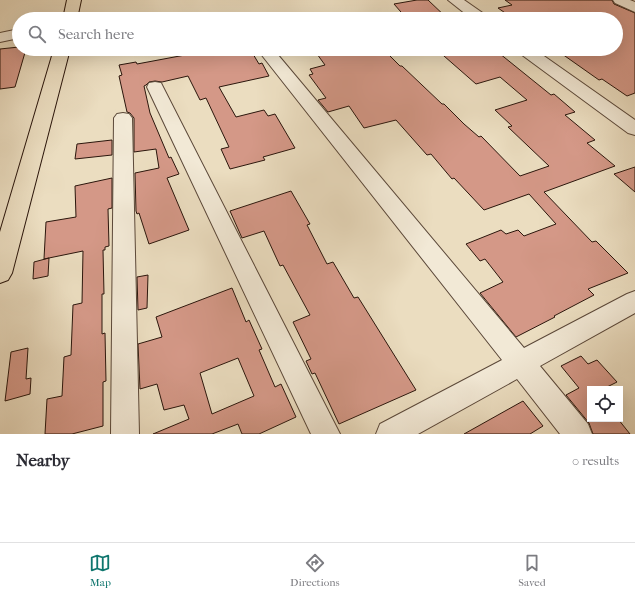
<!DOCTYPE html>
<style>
body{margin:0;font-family:"IM FELL French Canon",serif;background:#f2f2f3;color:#2b2b33}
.controls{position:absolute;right:12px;bottom:12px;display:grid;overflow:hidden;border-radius:0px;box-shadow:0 4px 16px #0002}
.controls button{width:36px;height:36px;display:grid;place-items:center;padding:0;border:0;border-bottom:1px solid #e1e1e2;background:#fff;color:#2b2b33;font:20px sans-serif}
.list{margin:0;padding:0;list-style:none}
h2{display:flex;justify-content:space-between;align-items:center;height:52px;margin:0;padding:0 16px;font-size:17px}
h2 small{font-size:13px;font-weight:400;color:#7c7c81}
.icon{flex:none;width:22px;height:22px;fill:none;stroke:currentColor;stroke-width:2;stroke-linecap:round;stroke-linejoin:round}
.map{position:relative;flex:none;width:635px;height:434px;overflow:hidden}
.search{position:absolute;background:#fff;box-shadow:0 4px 16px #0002;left:12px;right:12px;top:12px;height:44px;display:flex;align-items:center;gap:10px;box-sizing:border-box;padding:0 14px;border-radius:22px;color:#7c7c81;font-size:15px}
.sheet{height:108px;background:#fff}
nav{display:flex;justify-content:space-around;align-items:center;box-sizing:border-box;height:56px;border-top:1px solid #e1e1e2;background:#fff;font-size:11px;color:#7c7c81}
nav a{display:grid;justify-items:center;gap:2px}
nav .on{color:#0f766e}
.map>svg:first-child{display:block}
.building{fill:#d49887;stroke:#2b160c;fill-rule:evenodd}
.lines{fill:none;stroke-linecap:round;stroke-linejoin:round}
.minor-casing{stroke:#5b4839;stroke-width:2}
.tertiary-casing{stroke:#5b4839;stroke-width:2}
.primary-casing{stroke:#2b160c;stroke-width:2}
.minor{fill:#f2e9d6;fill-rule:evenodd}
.tertiary{fill:#f2e9d6;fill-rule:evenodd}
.primary{fill:#ebddc0;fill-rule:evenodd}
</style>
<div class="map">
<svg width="635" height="434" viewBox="0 0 635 434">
<rect width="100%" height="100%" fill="#ebddc0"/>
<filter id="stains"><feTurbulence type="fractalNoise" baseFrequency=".005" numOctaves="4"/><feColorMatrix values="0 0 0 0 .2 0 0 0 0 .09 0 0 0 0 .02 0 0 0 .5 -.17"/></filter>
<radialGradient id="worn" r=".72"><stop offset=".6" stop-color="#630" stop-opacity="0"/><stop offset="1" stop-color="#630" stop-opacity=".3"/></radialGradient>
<path class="building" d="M 417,0 L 428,0 L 448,19 L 407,19 L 394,4 Z
M 505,0 L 612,0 L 614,4 L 635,13 L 635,93 L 627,96 L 602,79 L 599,80 L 555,49 L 616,49 L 616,19 L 514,19 L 498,8 L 512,5 Z
M 19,47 L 19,49 L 26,49 L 15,87 L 0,89 L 0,49 Z
M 225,49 L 250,49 L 259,64 L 262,63 L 269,76 L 219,87 L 236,117 L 264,110 L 268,116 L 275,114 L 295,148 L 263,157 L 265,160 L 230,169 L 221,149 L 229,147 L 206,98 L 200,100 L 188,76 L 162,82 L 155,81 L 149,82 L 146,85 L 144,86 L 150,113 L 169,158 L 171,157 L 179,174 L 167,178 L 189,230 L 149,244 L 139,213 L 137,214 L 136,211 L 135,173 L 159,168 L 156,149 L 134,152 L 134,118 L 130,113 L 127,112 L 119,76 L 122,75 L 119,65 L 136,62 L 137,64 L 201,52 L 201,54 Z
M 341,49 L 383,49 L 400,66 L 402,66 L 442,104 L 444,104 L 464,124 L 479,137 L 481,136 L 520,176 L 549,166 L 508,127 L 512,126 L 495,110 L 527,100 L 500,77 L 476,84 L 436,49 L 494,49 L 551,95 L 554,94 L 575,112 L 565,115 L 595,140 L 587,143 L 615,166 L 544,192 L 592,242 L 596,241 L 628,273 L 588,289 L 594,295 L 554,316 L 555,317 L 516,337 L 480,293 L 503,282 L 485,259 L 480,261 L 466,244 L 501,230 L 506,234 L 518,230 L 524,236 L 556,224 L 529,194 L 484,210 L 454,178 L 452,179 L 431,154 L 427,155 L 396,120 L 364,128 L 349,106 L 328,112 L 318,100 L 326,98 L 309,75 L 313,74 L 310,69 L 325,65 L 317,54 Z
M 112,140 L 112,155 L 75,159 L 77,144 Z
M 635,167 L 635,192 L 614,174 Z
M 112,178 L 112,208 L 108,209 L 109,246 L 105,247 L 105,250 L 103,250 L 104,294 L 102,294 L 102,334 L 105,333 L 106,381 L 103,382 L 103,426 L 72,434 L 45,434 L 47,399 L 62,396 L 64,357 L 71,355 L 73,305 L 82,303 L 83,251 L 44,259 L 46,222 L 76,217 L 75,186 Z
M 291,191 L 310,224 L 307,225 L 327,264 L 333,262 L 354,298 L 358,297 L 416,390 L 339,424 L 315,373 L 312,374 L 306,361 L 311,359 L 293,322 L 310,315 L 283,265 L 280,266 L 264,231 L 242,238 L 230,211 Z
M 49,258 L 48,276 L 33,279 L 34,262 Z
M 148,275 L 147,308 L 138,310 L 137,277 Z
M 232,288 L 246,322 L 249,320 L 262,349 L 259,350 L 275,387 L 281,384 L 296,417 L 259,434 L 242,434 L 238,424 L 212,434 L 153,434 L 189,419 L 184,405 L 164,410 L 157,384 L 140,389 L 138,344 L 162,337 L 156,317 ZM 238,358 L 254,396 L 212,414 L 200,373 Z
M 28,348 L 26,379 L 31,378 L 30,394 L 5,401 L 11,352 Z
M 581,356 L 588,364 L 597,360 L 617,382 L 603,389 L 590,389 L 590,419 L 618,419 L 630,434 L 593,434 L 589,423 L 566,395 L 579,388 L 561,366 Z
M 523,401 L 543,426 L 530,434 L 464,434 Z"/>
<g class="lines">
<defs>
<path id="minor" d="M 613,0 L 630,0 L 635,2 L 635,12 L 615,3 Z
M 19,29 L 19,38 L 0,42 L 0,33 Z
M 257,49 L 273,49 L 524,348 L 627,294 L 635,291 L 635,313 L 540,366 L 588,424 L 592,434 L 560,434 L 517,379 L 418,434 L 376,434 L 380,424 L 502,360 Z
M 155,82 L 161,83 L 163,87 L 340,434 L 311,434 L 147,87 L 149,83 Z
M 123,113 L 129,114 L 132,118 L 139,434 L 111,434 L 114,118 L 117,114 Z"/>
<path id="tertiary" d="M 448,0 L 464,0 L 487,16 L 489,19 L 472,19 Z
M 516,49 L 534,49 L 635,120 L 635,135 L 628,133 L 518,52 Z"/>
<path id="primary" d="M 67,0 L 81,0 L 77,19 L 63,19 Z
M 54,49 L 70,49 L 12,273 L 8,280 L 0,283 L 0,232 Z"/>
</defs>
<use href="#minor" class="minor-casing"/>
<use href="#tertiary" class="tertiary-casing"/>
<use href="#primary" class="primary-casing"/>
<use href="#minor" class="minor"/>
<use href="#tertiary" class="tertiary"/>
<use href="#primary" class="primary"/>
</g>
<rect width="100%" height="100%" filter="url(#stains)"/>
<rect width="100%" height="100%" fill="url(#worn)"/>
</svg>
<div class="controls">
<button><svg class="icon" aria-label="locate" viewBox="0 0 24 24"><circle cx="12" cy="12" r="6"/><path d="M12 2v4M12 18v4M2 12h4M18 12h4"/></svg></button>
</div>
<div class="search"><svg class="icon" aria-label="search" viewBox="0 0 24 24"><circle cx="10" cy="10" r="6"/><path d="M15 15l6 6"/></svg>Search here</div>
</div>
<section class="sheet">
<h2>Nearby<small>0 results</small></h2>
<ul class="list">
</ul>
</section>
<nav>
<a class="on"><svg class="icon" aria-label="map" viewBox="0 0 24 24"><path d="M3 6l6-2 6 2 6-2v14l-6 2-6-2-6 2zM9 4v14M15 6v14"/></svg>Map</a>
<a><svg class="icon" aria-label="directions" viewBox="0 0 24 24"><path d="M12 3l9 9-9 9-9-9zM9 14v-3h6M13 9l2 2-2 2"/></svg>Directions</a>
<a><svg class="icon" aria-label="saved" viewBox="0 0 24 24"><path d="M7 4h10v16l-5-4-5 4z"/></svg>Saved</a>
</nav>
